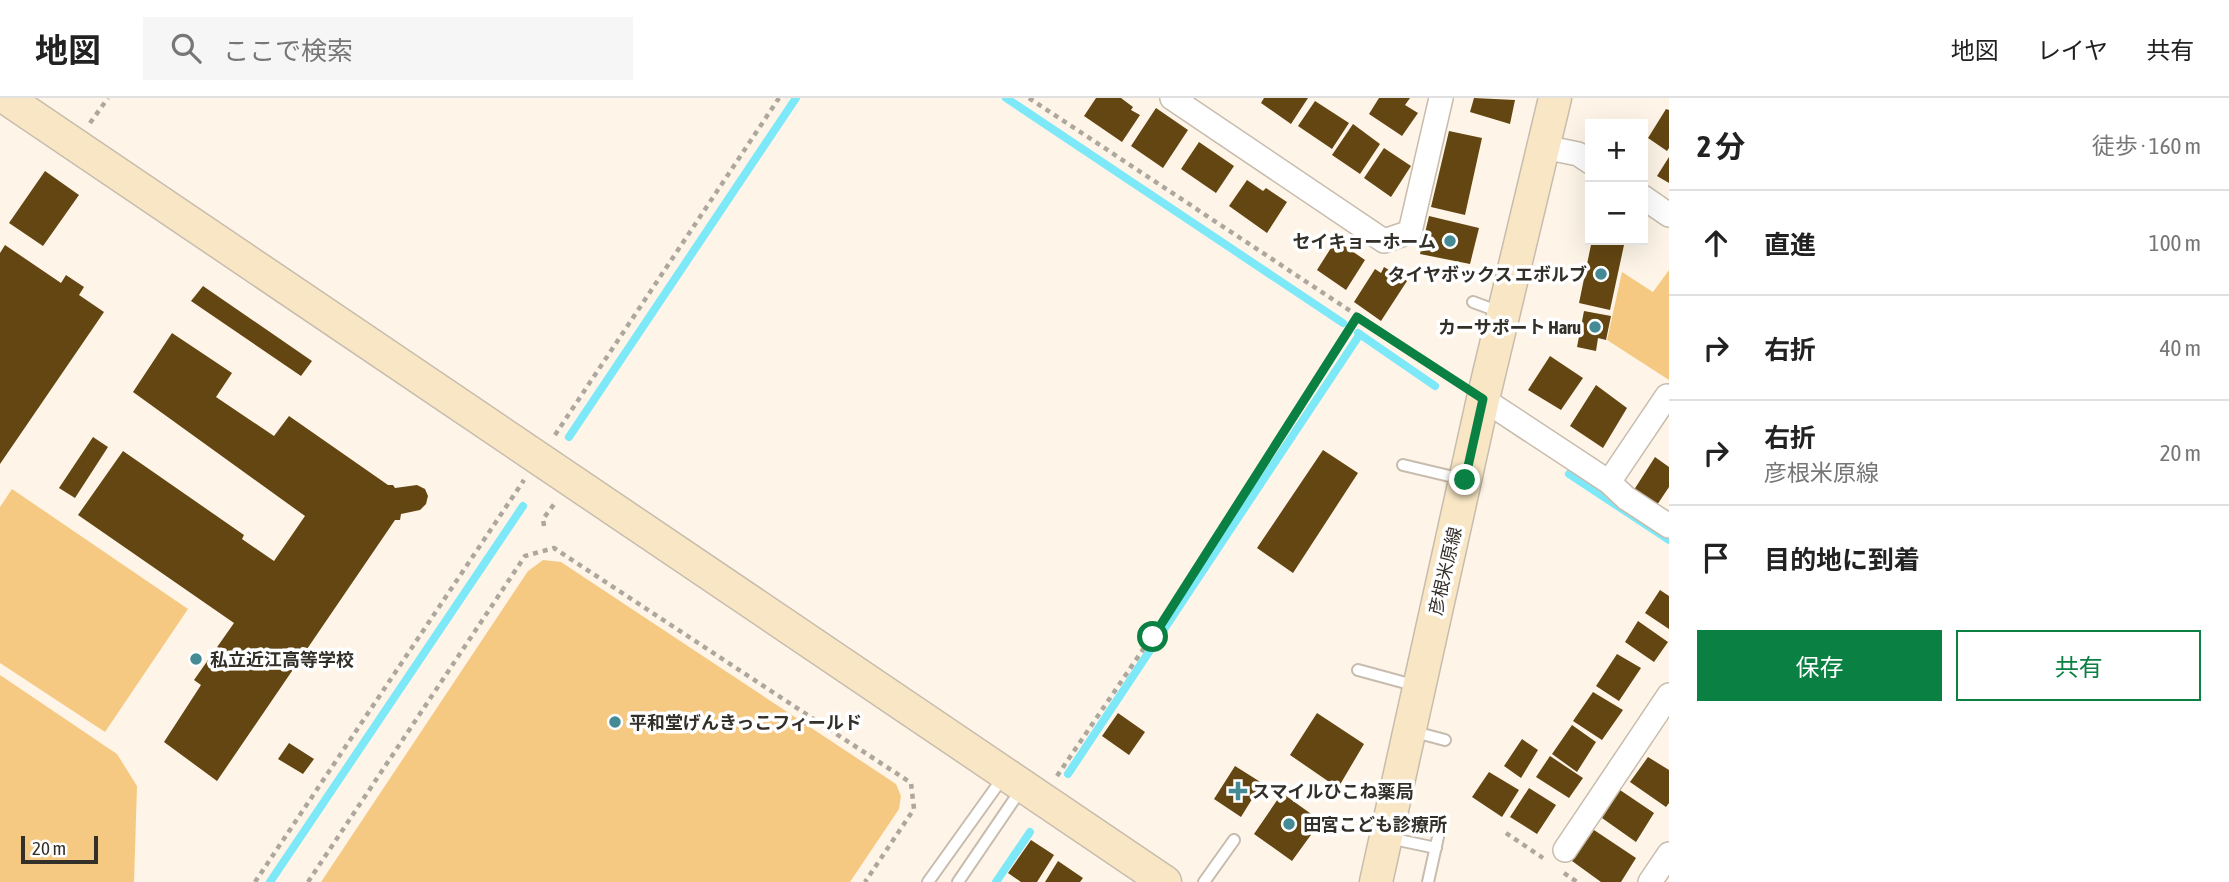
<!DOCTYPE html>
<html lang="ja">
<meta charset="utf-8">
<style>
body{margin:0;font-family:"Asap Condensed","Noto Sans JP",sans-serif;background:#f6f6f6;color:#222}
.controls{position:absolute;right:21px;top:21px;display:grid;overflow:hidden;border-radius:0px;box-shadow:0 7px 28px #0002}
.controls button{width:63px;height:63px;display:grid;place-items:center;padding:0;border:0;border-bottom:2px solid #e0e0e0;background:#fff;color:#222;font:35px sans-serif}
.scale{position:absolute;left:21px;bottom:18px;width:77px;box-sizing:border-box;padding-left:7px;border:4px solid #332f29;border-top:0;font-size:19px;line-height:24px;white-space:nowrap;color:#332f29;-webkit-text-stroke:5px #fff;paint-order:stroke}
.stop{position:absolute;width:21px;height:21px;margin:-16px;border:5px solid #0b8043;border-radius:50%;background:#fff}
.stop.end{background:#0b8043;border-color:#fff;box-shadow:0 2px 7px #0008}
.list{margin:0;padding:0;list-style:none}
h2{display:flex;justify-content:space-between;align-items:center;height:91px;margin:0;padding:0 28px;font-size:30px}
h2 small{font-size:23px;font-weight:400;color:#767676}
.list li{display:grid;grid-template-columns:46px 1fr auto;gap:21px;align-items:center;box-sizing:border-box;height:105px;padding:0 28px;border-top:2px solid #e0e0e0}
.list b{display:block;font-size:26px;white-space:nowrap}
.list p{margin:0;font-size:23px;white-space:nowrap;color:#767676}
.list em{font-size:23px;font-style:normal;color:#767676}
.actions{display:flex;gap:14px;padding:21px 28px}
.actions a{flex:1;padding:16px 0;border:2px solid #0b8043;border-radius:0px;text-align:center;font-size:24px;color:#0b8043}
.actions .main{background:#0b8043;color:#fff}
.icon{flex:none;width:38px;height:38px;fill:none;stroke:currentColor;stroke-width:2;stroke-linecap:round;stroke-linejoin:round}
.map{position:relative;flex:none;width:1669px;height:784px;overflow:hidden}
header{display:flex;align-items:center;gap:42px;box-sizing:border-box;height:98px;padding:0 35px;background:#fff;border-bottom:2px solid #e0e0e0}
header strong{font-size:33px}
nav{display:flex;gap:38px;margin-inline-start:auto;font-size:24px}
.search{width:490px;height:63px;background:#f6f6f6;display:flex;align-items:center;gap:18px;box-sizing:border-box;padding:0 24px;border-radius:0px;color:#767676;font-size:26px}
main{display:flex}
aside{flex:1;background:#fff}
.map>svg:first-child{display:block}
.park{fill:#f6c983}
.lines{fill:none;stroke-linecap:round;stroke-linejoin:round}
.stream{stroke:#7ce8f8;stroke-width:8}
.building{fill:#634612}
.lane-casing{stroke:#c7bcad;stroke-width:14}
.street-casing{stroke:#c7bcad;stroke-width:26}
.secondary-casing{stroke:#c7bcad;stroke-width:35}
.path{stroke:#aea79d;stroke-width:4.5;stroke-dasharray:5 5;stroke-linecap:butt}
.lane{stroke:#fff;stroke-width:10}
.street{stroke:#fff;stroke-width:23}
.secondary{stroke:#f8e6c4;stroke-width:32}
.route{stroke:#0b8043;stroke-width:9}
.poi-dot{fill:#458b95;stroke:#fff;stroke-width:2.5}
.labels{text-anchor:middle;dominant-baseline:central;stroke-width:7;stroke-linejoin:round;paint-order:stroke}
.poi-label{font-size:18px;font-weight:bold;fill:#332f29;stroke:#fff;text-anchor:start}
.street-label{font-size:18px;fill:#332f29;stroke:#fff}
</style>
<header>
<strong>地図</strong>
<div class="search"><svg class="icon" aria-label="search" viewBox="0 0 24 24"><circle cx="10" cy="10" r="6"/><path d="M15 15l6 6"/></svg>ここで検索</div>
<nav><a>地図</a><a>レイヤ</a><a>共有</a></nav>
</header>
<main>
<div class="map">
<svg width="1669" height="784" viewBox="0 0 1669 784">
<rect width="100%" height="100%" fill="#fef5e8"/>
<path class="park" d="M 1669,172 L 1669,282 L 1607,242 L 1622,174 L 1653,194 Z
M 12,391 L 188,511 L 105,634 L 0,565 L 0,409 Z
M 543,462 L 561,464 L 896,686 L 901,698 L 899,711 L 850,784 L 321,784 L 528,473 Z
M 0,577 L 117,656 L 137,688 L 134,784 L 0,784 Z"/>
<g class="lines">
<path class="stream" d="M 1006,0 L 1343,225
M 1358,235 L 1435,288
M 569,339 L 796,0
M 1569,376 L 1669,442
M 1068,676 L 1360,236
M 270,784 L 523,408
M 996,784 L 1030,734"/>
</g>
<path class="building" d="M 1096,0 L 1121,0 L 1133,9 L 1131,12 L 1140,17 L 1122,44 L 1084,18 Z
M 1264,0 L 1308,0 L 1291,26 L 1261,5 Z
M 1379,0 L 1410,0 L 1405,7 L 1418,15 L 1402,38 L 1369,16 Z
M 1474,0 L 1515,2 L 1510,26 L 1470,14 Z
M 1315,3 L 1349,25 L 1332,51 L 1298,28 Z
M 1156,10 L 1188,32 L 1163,70 L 1131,48 Z
M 1666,11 L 1669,12 L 1669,50 L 1667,53 L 1648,40 Z
M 1353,26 L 1380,46 L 1360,76 L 1332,57 Z
M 1449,33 L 1482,40 L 1465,117 L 1431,109 Z
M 1199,44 L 1234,68 L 1216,95 L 1181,71 Z
M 1384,50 L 1411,68 L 1391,99 L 1364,80 Z
M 1669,59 L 1669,85 L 1657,78 Z
M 45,73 L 79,97 L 43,148 L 9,125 Z
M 1247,82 L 1263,93 L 1266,90 L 1287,104 L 1267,135 L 1229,108 Z
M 1429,118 L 1479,130 L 1470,166 L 1420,156 Z
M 1336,142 L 1365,162 L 1346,192 L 1317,172 Z
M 1592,142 L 1624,147 L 1610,212 L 1579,205 Z
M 5,147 L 61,185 L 66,177 L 84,189 L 79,197 L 104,214 L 0,366 L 0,155 Z
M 1384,169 L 1407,183 L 1381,223 L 1354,204 L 1375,171 L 1381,175 Z
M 203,188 L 312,263 L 301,278 L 191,203 Z
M 1584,213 L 1611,218 L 1606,242 L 1598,240 L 1596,253 L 1577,249 Z
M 172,235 L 232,275 L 216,299 L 274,338 L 289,318 L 388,387 L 393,387 L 395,390 L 417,387 L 425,391 L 428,398 L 426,406 L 420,412 L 401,416 L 400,422 L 395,422 L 217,683 L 164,644 L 201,587 L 194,582 L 234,525 L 78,417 L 123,353 L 244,437 L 242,441 L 274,463 L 305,418 L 133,294 Z
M 1550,258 L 1583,280 L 1561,312 L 1528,292 Z
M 1596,287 L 1627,310 L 1603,350 L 1570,328 Z
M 93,339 L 108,349 L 75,400 L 59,390 Z
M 1323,352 L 1358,375 L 1293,475 L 1257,450 Z
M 1655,359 L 1669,369 L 1669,389 L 1655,410 L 1632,395 Z
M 1660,492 L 1669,498 L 1669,531 L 1645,515 Z
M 1638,523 L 1668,544 L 1654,564 L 1625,544 Z
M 1617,556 L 1641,570 L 1619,603 L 1596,588 Z
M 1593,594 L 1623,612 L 1602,642 L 1573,623 Z
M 1118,615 L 1145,634 L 1129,657 L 1102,638 Z
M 1317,615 L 1364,646 L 1338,690 L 1290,657 Z
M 1572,627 L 1596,644 L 1577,674 L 1552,656 Z
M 1522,641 L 1538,652 L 1521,680 L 1504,668 Z
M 289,645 L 314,661 L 303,676 L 278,661 Z
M 1550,658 L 1583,680 L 1569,700 L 1536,679 Z
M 1648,659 L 1669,672 L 1669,705 L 1666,709 L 1630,684 Z
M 1235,668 L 1262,685 L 1241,719 L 1214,701 Z
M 1489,674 L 1519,692 L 1502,719 L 1472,699 Z
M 1529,690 L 1556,707 L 1537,736 L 1510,719 Z
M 1620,692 L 1654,715 L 1636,744 L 1602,720 Z
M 1282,695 L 1321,723 L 1292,763 L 1254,736 Z
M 1594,732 L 1636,760 L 1621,784 L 1601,784 L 1572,763 Z
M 1031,742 L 1054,757 L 1037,784 L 1021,784 L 1008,775 Z
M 1058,763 L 1083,780 L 1080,784 L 1045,784 Z"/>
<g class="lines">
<defs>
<path id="lane" d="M 1473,204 L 1500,214
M 1403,367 L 1462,381
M 1358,572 L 1417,588
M 1411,633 L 1445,642
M 1389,740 L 1436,750
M 928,784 L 1004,678
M 958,784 L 1022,690
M 1204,784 L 1234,742
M 1428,784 L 1438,739"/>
<path id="street" d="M 1172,0 L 1384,143 L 1410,134 L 1441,0
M 1544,49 L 1578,56 L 1590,64
M 1643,99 L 1669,117
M 1483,301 L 1609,384 L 1626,400 L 1669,428
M 1609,384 L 1667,298
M 1565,752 L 1669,597
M 1650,784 L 1669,756"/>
<path id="secondary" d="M 6,0 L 1165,784
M 1376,784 L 1483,301 L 1555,0"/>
</defs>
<use href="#lane" class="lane-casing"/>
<use href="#street" class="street-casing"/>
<use href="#secondary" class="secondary-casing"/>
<path class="path" d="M 1029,0 L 1459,285
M 90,25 L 108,0
M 555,337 L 779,0
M 544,428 L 543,421 L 555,405
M 1057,678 L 1195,475 L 1357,219
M 1506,735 L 1543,760
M 1564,775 L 1577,784
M 255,784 L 524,382
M 308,784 L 525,458 L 554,450 L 911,685 L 914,711 L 865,784"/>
<use href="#lane" class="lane"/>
<use href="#street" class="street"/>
<use href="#secondary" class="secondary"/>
</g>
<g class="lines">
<path class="route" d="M 1153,539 L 1357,219 L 1483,301 L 1465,382"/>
</g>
<g class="poi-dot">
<circle cx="1450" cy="143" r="7"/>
<circle cx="1601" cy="176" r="7"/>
<circle cx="1595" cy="229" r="7"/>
<circle cx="196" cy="561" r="7"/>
<circle cx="615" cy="624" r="7"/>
<path d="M1234.5 682.5h7v7h7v7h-7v7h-7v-7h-7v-7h7z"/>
<circle cx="1289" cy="726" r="7"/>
</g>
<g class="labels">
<g class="poi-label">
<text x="1436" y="143" text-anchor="end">セイキョーホーム</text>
<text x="1587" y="176" text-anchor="end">タイヤボックス エボルブ</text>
<text x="1581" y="229" text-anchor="end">カーサポート Haru</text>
<text x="210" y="561">私立近江高等学校</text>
<text x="629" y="624">平和堂げんきっこフィールド</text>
<text x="1252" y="693">スマイルひこね薬局</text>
<text x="1303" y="726">田宮こども診療所</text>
</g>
<g class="street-label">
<text transform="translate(1445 473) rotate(-77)">彦根米原線</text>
</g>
</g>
</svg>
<div class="controls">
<button>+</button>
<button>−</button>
</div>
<div class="scale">20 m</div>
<div class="stop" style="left:1153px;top:539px"></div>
<div class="stop end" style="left:1465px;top:382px"></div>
</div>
<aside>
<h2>2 分<small>徒歩 · 160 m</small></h2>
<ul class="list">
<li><svg class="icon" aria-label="ahead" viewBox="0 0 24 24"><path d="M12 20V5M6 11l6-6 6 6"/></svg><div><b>直進</b></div><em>100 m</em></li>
<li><svg class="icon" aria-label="right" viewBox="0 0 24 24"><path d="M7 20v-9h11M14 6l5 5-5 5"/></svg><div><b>右折</b></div><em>40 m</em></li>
<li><svg class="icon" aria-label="right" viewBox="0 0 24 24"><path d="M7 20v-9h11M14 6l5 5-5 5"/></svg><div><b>右折</b><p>彦根米原線</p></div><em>20 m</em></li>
<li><svg class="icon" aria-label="arrive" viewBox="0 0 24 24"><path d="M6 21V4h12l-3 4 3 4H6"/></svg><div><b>目的地に到着</b></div></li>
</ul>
<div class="actions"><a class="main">保存</a><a>共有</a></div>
</aside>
</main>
